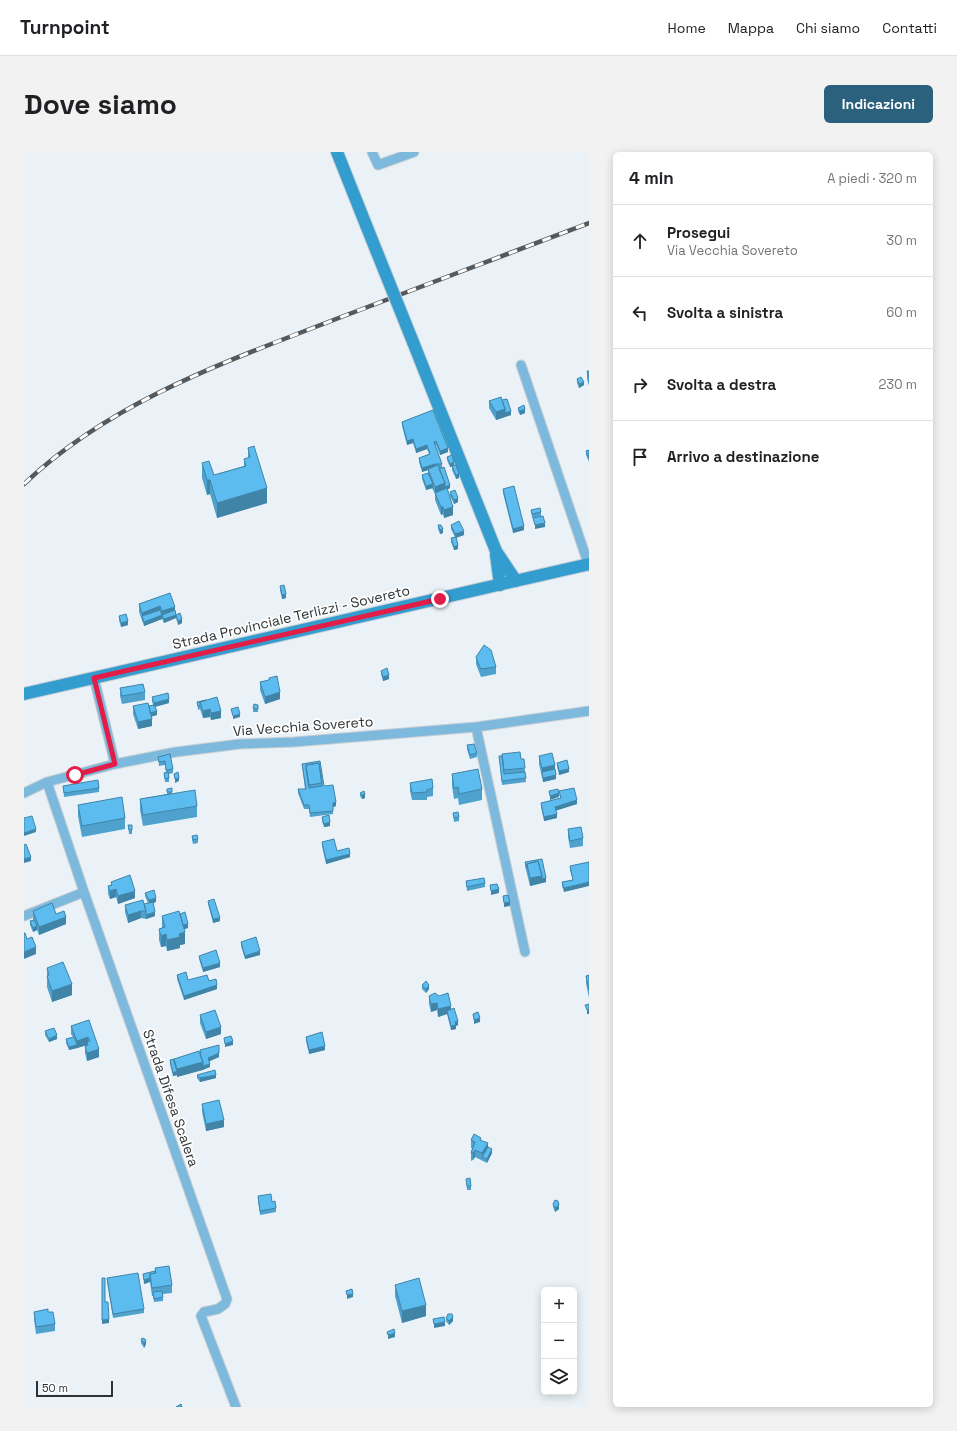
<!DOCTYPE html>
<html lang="it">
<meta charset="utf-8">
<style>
body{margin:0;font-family:"Space Grotesk",sans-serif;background:#f2f2f2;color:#202124}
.controls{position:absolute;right:12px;bottom:12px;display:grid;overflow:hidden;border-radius:6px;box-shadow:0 2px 10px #0003}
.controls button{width:36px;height:36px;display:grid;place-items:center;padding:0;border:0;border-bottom:1px solid #e0e0e0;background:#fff;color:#202124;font:20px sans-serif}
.scale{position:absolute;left:12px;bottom:10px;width:77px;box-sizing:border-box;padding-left:4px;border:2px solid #2f3234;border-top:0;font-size:11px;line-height:14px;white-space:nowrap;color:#2f3234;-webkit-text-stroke:3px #fefefe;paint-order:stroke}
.stop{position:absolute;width:12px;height:12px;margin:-9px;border:3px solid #e11d48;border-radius:50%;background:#fff}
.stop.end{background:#e11d48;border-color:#fff;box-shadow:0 1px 4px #0008}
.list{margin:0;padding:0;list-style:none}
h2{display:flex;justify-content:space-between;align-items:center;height:52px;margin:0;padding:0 16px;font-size:17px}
h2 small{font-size:13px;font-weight:400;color:#757577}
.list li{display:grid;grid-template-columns:26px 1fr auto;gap:12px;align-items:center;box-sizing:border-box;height:72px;padding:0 16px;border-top:1px solid #e0e0e0}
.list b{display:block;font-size:15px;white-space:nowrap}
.list p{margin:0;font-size:13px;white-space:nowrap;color:#757577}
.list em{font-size:13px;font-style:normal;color:#757577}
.icon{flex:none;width:22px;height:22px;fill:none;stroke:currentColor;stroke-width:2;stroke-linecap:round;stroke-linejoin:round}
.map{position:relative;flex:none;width:565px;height:1255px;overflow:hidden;border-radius:6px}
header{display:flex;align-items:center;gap:24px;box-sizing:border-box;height:56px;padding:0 20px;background:#fff;border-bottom:1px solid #e0e0e0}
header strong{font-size:19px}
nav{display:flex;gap:22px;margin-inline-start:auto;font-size:14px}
.intro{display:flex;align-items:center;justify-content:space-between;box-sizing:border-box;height:96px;padding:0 24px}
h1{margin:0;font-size:28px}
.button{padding:10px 18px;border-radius:6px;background:#2c617d;color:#fff;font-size:14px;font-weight:700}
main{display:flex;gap:24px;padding:0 24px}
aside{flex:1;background:#fff;border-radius:6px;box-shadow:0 2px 10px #0003}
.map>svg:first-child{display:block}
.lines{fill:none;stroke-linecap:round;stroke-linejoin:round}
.street-casing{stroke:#c8cfd4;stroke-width:11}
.secondary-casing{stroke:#c8cfd4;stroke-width:14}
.street{stroke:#7db9dc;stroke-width:9}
.secondary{stroke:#349dd0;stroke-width:12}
.rail-casing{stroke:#55595b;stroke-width:4.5}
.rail{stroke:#fefefe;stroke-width:3;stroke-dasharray:9;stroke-linecap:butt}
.secondary-bridge-casing{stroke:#c8cfd4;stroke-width:14;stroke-linecap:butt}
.secondary-bridge{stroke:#349dd0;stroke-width:12}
.wall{fill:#4fa2ce}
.shaded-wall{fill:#4084a8}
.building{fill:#5cbcf0;stroke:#4084a8;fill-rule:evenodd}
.route{stroke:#e11d48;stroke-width:5}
.labels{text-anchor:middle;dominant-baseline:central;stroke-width:3.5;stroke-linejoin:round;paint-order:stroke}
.street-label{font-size:14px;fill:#2f3234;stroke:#fefefe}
</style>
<header>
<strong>Turnpoint</strong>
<nav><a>Home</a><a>Mappa</a><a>Chi siamo</a><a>Contatti</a></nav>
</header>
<div class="intro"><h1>Dove siamo</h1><a class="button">Indicazioni</a></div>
<main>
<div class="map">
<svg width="565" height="1255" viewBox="0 0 565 1255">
<rect width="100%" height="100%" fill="#eaf2f7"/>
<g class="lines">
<defs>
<path id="street" d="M 348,0 L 354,13 L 390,0
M 497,213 L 565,414
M 70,526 L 91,612
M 452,575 L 501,800
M 23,630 L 60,740 L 203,1147 L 201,1152 L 194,1157 L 180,1160 L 177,1164 L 212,1255
M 0,641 L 23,630 L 91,612 L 152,600 L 216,592 L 270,590 L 452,575 L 565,559
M 0,764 L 60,740"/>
<path id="secondary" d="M 313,0 L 342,73
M 389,190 L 472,399 L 492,429
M 472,403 L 476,433
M 0,542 L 565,412"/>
</defs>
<use href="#street" class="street-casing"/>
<use href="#secondary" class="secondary-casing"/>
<use href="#street" class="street"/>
<use href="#secondary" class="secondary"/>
<defs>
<path id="rail" d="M 0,332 C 88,249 201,210 312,167 C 396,135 481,103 565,71"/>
</defs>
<use href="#rail" class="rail-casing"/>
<use href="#rail" class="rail"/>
<defs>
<path id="secondary-bridge" d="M 342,73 L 389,190"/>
</defs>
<use href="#secondary-bridge" class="secondary-bridge-casing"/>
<use href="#secondary-bridge" class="secondary-bridge"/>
</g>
<path class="wall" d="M 563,219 L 565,219 L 565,234 L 563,227 Z
M 553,227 L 560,233 L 555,236 L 553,231 Z
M 478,248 L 487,263 L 472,268 L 465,256 L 465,249 Z
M 494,256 L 501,261 L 496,263 L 494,259 Z
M 409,258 L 424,300 L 416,303 L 412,293 L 411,293 L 418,312 L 418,316 L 426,336 L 423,338 L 429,363 L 420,366 L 419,362 L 417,363 L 411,348 L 411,342 L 408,336 L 402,338 L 398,327 L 398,323 L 404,321 L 404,318 L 398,320 L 395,310 L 395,306 L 405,302 L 403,297 L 392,301 L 389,291 L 383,293 L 378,274 L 378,270 Z
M 224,296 L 243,351 L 193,366 L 186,342 L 183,343 L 178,326 L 178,311 L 190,323 L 220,314 L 220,307 L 224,306 Z
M 565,298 L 565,310 L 562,303 L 562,299 Z
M 423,305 L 430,313 L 435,326 L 432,327 L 428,318 L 428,314 L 426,315 L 423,308 Z
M 479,337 L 500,378 L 489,381 L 479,341 Z
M 426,340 L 434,350 L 430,352 L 426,344 Z
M 507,358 L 517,360 L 517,364 L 508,366 Z
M 414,373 L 419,381 L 416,382 L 414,377 Z
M 427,373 L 440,383 L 432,386 L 434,397 L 430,398 L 427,390 L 427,386 L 431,385 L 427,377 Z
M 256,434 L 262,446 L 258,447 L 256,438 Z
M 146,441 L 152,463 L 158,471 L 154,473 L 152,466 L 140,471 L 138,467 L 120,474 L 115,460 L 115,452 Z
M 95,464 L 104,473 L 97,475 L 95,468 Z
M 452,505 L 472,515 L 472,522 L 457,525 L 455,520 L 452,512 Z
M 357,519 L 365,527 L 359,529 L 357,522 Z
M 245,526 L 256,547 L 241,552 L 236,538 L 236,530 L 245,528 Z
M 96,536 L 121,540 L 121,548 L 98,552 L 96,544 Z
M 128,545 L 145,551 L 131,555 L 133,563 L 127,564 L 128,574 L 114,577 L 109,562 L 109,554 L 125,554 L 129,553 L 128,549 Z
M 182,548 L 197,566 L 187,568 L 186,565 L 179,566 L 176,557 L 174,558 L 173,550 Z
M 229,556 L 234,557 L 234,560 L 229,560 Z
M 443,593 L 453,601 L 453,605 L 446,607 L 443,597 Z
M 146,602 L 149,617 L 149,621 L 145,622 L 145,630 L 141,630 L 140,621 L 142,620 L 141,613 L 135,614 L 134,605 Z
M 475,604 L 497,607 L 500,607 L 502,630 L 478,633 Z
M 515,604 L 531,617 L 532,627 L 519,630 L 515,612 Z
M 296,609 L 300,634 L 312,654 L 309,655 L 309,662 L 286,665 L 285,657 L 280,657 L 274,641 L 274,637 L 281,637 L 278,612 Z
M 533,611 L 545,620 L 535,623 L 533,614 Z
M 428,622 L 458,637 L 458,648 L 435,653 L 434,646 L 430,647 L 428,634 Z
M 386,631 L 409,636 L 409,644 L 403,645 L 403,648 L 388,648 L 386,639 Z
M 39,634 L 75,636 L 75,640 L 40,645 Z
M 143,637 L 148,640 L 148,641 L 173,654 L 173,665 L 119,674 L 116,658 L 116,647 L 143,642 Z
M 535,639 L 553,652 L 532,658 L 533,666 L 520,669 L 517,655 L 517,651 L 536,646 Z
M 336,641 L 341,646 L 338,647 L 336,644 Z
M 54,653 L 101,666 L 101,677 L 58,685 L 54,664 Z
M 429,661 L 435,665 L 435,669 L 430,670 Z
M 298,665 L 306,674 L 300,675 L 298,669 Z
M 104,673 L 108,673 L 108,682 L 105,682 Z
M 544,677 L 559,686 L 559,694 L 546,696 L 544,685 Z
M 168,684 L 174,687 L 174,691 L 169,692 L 168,688 Z
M 298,690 L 313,699 L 326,705 L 302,712 L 298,694 Z
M 501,710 L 522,730 L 506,734 L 501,714 Z
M 565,710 L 540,740 L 538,734 L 538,730 L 549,728 L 546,718 L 546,714 Z
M 442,729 L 461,731 L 461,735 L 443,739 Z
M 87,730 L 111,746 L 94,752 L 92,745 L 86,747 L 84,742 L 84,734 L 87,733 Z
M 121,741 L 132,750 L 129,751 L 131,764 L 122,767 L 117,766 L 104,771 L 101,760 L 101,753 L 120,752 L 124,751 L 121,744 Z
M 184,749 L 196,769 L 189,771 L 184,752 Z
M 9,759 L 32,762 L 42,772 L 15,783 L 13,778 L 9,780 L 6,773 L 6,769 L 9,768 Z
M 156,762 L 164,776 L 160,777 L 161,792 L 156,793 L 156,796 L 143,799 L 142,794 L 137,795 L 135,788 L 135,777 L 138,776 L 138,764 Z
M 217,790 L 236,803 L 221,807 L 217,794 Z
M 175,804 L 196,815 L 179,820 L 175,807 Z
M 23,816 L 48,843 L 28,850 L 23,835 Z
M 153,823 L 164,828 L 185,829 L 193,837 L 160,848 L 153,827 Z
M 565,823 L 565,846 L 562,831 L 562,824 Z
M 398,833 L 405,837 L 402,841 L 398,837 Z
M 405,844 L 427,857 L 434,873 L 432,874 L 432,877 L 427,878 L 423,862 L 414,865 L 413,858 L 407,860 L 405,852 Z
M 176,863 L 197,882 L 182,887 L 176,871 Z
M 65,868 L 75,905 L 63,909 L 61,901 L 61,894 L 63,893 L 53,896 L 45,898 L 42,891 L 42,887 L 49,885 L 47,882 L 47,874 Z
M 21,879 L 33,887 L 25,890 L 21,883 Z
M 282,885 L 301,898 L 285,902 L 282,889 Z
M 195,893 L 195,905 L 185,909 L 186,915 L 153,925 L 153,923 L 149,924 L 146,912 L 146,908 L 176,902 L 176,898 Z
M 173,923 L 192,926 L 176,930 L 173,926 Z
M 178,952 L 200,975 L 182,979 L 178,960 Z
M 447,988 L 457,989 L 464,995 L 468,1001 L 463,1011 L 451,1005 L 449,1008 L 447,1009 L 447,1001 L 448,996 L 447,996 Z
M 442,1027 L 447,1034 L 447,1038 L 443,1038 Z
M 234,1044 L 248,1050 L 252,1056 L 252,1060 L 236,1063 L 234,1048 Z
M 529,1052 L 535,1057 L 531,1060 L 529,1055 Z
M 131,1116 L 148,1133 L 148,1141 L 139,1142 L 139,1149 L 130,1150 L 129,1144 L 128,1144 L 126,1130 L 120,1132 L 119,1122 L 131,1119 Z
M 83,1126 L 120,1157 L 120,1161 L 89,1166 L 83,1130 Z
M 371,1133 L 402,1164 L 378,1171 L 371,1144 Z
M 10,1160 L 24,1160 L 31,1172 L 31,1179 L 12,1182 L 10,1167 Z
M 422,1166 L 429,1169 L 425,1173 L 422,1169 Z
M 117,1187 L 122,1192 L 120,1196 L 117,1191 Z"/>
<path class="shaded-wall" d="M 560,230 L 560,233 L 555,236 L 555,232 Z
M 481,257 L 481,265 L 472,268 L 472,260 Z
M 501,257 L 501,261 L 496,263 L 496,259 Z
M 487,259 L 487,263 L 481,265 L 481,261 Z
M 389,287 L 389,291 L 383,293 L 383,289 Z
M 403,293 L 403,297 L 392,301 L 392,297 Z
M 424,296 L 424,300 L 416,303 L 416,299 Z
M 430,310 L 430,314 L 426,315 L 426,312 Z
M 411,312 L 411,316 L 398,320 L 398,316 Z
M 435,322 L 435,326 L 432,327 L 432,323 Z
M 183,328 L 186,328 L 186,342 L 183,343 Z
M 421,331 L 426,333 L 426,336 L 411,342 L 411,335 Z
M 409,332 L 409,336 L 402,338 L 402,334 Z
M 243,336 L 243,351 L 193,366 L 193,351 Z
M 434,346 L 434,350 L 430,352 L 430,348 Z
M 417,355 L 419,355 L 419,362 L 417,363 Z
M 429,355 L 429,363 L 420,366 L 420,358 Z
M 521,371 L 521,375 L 511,377 L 511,373 Z
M 500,374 L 500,378 L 489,381 L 489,377 Z
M 419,377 L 419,381 L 416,382 L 416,378 Z
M 440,379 L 440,383 L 431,386 L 431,382 Z
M 434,393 L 434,397 L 430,398 L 430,395 Z
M 262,442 L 262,446 L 258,447 L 258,443 Z
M 136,454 L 136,461 L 118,464 L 118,461 Z
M 151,455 L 151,462 L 138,463 L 138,459 Z
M 138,463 L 138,467 L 120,474 L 120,470 Z
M 152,463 L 152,466 L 140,471 L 140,467 Z
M 158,467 L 158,471 L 154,473 L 154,469 Z
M 104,469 L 104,473 L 97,475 L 97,471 Z
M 365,523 L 365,527 L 359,529 L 359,525 Z
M 256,540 L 256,547 L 241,552 L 241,545 Z
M 145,547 L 145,551 L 130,555 L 130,551 Z
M 186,557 L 186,565 L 179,566 L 179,559 Z
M 133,559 L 133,563 L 126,565 L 126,561 Z
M 197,559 L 197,566 L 187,568 L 187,561 Z
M 216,562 L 216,565 L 209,567 L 209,564 Z
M 128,567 L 128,574 L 114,577 L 114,570 Z
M 531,613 L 531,621 L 518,620 L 518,623 L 518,616 Z
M 545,617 L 545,620 L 535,623 L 535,619 Z
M 532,623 L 532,627 L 519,630 L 519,626 Z
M 155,626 L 155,629 L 151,631 L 151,627 Z
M 535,641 L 535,645 L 526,648 L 526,644 Z
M 341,642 L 341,646 L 338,647 L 338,643 Z
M 553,648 L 553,652 L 531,659 L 531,655 Z
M 312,650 L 312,654 L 309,655 L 309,651 Z
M 533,662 L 533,666 L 520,669 L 520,665 Z
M 306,670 L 306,674 L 300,675 L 300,672 Z
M 12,677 L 12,680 L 0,684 L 0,681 Z
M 326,702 L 326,705 L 302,712 L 302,708 Z
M 7,705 L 7,709 L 0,711 L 0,707 Z
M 518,724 L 522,726 L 522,730 L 506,734 L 506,726 Z
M 565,730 L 565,734 L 540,740 L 540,736 Z
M 92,737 L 92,745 L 86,747 L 86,739 Z
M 475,737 L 475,741 L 467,743 L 467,739 Z
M 111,739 L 111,746 L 94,752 L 94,744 Z
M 132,746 L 132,750 L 125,752 L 125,748 Z
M 486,750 L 486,754 L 480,755 L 480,751 Z
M 117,759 L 117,766 L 104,771 L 104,763 Z
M 131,760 L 131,764 L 122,767 L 122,763 Z
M 42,765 L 42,772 L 15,783 L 15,775 Z
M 196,766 L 196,769 L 189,771 L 189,767 Z
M 164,772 L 164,776 L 157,778 L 157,774 Z
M 13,774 L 13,778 L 9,780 L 9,776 Z
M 161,780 L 161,792 L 156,793 L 156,796 L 143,799 L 143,788 L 155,782 Z
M 142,782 L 142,794 L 137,795 L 137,784 Z
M 12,795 L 12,802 L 0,807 L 0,800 Z
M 236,799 L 236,803 L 221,807 L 221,804 Z
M 196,811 L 196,815 L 179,820 L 179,816 Z
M 48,832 L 48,843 L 28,850 L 28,839 Z
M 193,833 L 193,837 L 160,848 L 160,844 Z
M 405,833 L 405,837 L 402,841 L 402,837 Z
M 413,851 L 413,858 L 407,860 L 407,852 Z
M 427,854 L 427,861 L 423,859 L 423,862 L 414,865 L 414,857 Z
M 563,858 L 565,858 L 565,862 L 563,862 Z
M 456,866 L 456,870 L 450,872 L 450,868 Z
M 434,869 L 434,873 L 432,874 L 432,877 L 427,878 L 427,874 L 431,870 Z
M 197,875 L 197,882 L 182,887 L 182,880 Z
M 33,883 L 33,887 L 25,890 L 25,887 Z
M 64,885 L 64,892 L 63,890 L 63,893 L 53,896 L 45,898 L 45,895 L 53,893 L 53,889 Z
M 209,889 L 209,893 L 201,895 L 201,892 Z
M 301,894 L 301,898 L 285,902 L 285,898 Z
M 75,897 L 75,905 L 63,909 L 63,901 Z
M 195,901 L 195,905 L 184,910 L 184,906 Z
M 179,910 L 179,918 L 153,925 L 153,917 Z
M 186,912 L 186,915 L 179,918 L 179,914 Z
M 153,919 L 153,923 L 149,924 L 149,921 Z
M 192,923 L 192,926 L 176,930 L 176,926 Z
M 200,968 L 200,975 L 182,979 L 182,972 Z
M 464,991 L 464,999 L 458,1005 L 458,1001 Z
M 468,997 L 468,1001 L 463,1011 L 463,1007 Z
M 451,998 L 451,1005 L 449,1008 L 449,1001 Z
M 535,1053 L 535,1057 L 531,1060 L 531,1056 Z
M 126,1126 L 126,1130 L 120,1132 L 120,1128 Z
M 329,1142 L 329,1145 L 323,1147 L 323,1143 Z
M 402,1153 L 402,1164 L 378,1171 L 378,1159 Z
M 429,1165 L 429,1169 L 425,1173 L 425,1169 Z
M 85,1167 L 85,1171 L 78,1172 L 78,1168 Z
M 421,1170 L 421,1174 L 410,1176 L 410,1172 Z
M 371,1181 L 371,1185 L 364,1187 L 364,1183 Z
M 122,1188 L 122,1192 L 120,1196 L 120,1192 Z"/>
<path class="building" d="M 563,219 L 565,219 L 565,226 Z
M 557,225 L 560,230 L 555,232 L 553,227 Z
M 477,245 L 481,257 L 472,260 L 465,249 Z
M 483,247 L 487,259 L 481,261 L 481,257 L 478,248 Z
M 500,253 L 501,257 L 496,259 L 494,256 Z
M 409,258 L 424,296 L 416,299 L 412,289 L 410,290 L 418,312 L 411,312 L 398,316 L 395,306 L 406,302 L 403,293 L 392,297 L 389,287 L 383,289 L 378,270 Z
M 230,294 L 243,336 L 193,351 L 186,328 L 183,328 L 178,311 L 185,309 L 190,323 L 222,314 L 220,307 L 226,305 L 224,296 Z
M 565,298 L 565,306 L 562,299 Z
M 428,303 L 430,310 L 426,312 L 423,305 Z
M 414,313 L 421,331 L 411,335 L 404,317 Z
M 432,313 L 435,322 L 432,323 L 428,314 Z
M 420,315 L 426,333 L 421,335 L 421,331 L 415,317 Z
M 404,321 L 409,332 L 402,334 L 398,323 Z
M 490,334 L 500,374 L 489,377 L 479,337 Z
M 423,336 L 429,355 L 420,358 L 419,355 L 417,355 L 411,341 Z
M 431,338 L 434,346 L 430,348 L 426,340 Z
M 516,356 L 517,360 L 508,362 L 507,358 Z
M 519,364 L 521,371 L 511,373 L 509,366 Z
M 435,369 L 440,379 L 431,382 L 427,373 Z
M 414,373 L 417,373 L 419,377 L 416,378 Z
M 432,385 L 434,393 L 430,395 L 427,386 Z
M 260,433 L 262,442 L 258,443 L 256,434 Z
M 146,441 L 151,455 L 138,459 L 136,454 L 118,461 L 115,452 Z
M 136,458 L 138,463 L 120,470 L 118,464 Z
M 151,458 L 152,463 L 156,461 L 158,467 L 154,469 L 152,463 L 140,467 L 138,463 Z
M 102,462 L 104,469 L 97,471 L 95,464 Z
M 460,493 L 467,498 L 472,515 L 457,517 L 455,513 L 452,505 Z
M 363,516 L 365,523 L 359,525 L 357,519 Z
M 253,524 L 256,540 L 241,545 L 236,530 L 245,528 L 245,526 Z
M 119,532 L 121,540 L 98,544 L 96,536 Z
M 144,541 L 145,547 L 130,551 L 128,545 Z
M 193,545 L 197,559 L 187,561 L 186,557 L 179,559 L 176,550 Z
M 182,548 L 176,550 L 176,554 L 174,554 L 173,550 Z
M 124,551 L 128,567 L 114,570 L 109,554 Z
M 230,552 L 234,553 L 234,557 L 229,556 Z
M 130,553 L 133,559 L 126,561 L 125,554 Z
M 214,555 L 216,562 L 209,564 L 207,557 Z
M 450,592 L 453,601 L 446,603 L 443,593 Z
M 496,600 L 497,607 L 500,607 L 501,616 L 480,618 L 478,602 Z
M 528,601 L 531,613 L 518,616 L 515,604 Z
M 146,602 L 149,617 L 142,618 L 141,609 L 135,610 L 134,605 Z
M 475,604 L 478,604 L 480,622 L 501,620 L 502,626 L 478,629 Z
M 543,608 L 545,617 L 535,619 L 533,611 Z
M 296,609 L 300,634 L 309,633 L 312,650 L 309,651 L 309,659 L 286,661 L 285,653 L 280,653 L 274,637 L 282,637 L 278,612 ZM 295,611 L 298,634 L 285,636 L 282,617 L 282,613 Z
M 295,611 L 298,631 L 285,633 L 282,613 Z
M 454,617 L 458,637 L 435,642 L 434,635 L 430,636 L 428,622 Z
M 531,617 L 532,623 L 519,626 L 518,620 Z
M 144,620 L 145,626 L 141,627 L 140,621 Z
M 154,620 L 155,626 L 151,627 L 150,622 Z
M 408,627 L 409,636 L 403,638 L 403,640 L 388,641 L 386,631 Z
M 74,628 L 75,636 L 40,641 L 39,634 Z
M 148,636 L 148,640 L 143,640 L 143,637 Z
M 550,636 L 553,648 L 531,655 L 533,662 L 520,665 L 517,651 L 537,646 L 535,639 Z
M 534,637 L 535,641 L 526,644 L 525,639 Z
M 171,638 L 173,654 L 119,663 L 116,647 Z
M 340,639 L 341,642 L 338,643 L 336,641 Z
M 98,645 L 101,666 L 58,674 L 54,653 Z
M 434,660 L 435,665 L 430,666 L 429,661 Z
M 305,663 L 306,670 L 300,672 L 298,665 Z
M 8,664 L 12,677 L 0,681 L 0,666 Z
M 104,673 L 108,673 L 108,678 L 105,678 Z
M 557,675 L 559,686 L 546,689 L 544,677 Z
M 173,683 L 174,687 L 169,688 L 168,684 Z
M 310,687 L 313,699 L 325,696 L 326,702 L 302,708 L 298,690 Z
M 2,692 L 7,705 L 0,707 L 0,693 Z
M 518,707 L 522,726 L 518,727 L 518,724 L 514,709 L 503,712 L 503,716 L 501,710 Z
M 514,709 L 518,724 L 506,726 L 503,712 Z
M 565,710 L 565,730 L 540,736 L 538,730 L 549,728 L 546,714 Z
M 106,723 L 111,739 L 94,744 L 92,737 L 86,739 L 84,734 L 88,733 L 87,730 Z
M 460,726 L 461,731 L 443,735 L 442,729 Z
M 473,732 L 475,737 L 467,739 L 466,733 Z
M 130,738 L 132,746 L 125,748 L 121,741 Z
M 484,743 L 486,750 L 480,751 L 479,744 Z
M 190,747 L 196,766 L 189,767 L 184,749 Z
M 119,748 L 122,759 L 117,759 L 104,763 L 101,753 Z
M 129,750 L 131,760 L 122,763 L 122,759 L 120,752 Z
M 28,751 L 32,762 L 40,759 L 42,765 L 15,775 L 9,759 Z
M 155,759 L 161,780 L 155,782 L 156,785 L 143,788 L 142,782 L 137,784 L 135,777 L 141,775 L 138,764 Z
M 161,760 L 164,772 L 159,773 L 156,762 Z
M 10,768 L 13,774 L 9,776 L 6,769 Z
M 0,781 L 1,781 L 3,787 L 8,785 L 12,795 L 0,800 Z
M 232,785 L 236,799 L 221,804 L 217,790 Z
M 192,798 L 196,811 L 179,816 L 175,804 Z
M 39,810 L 48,832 L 28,839 L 23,824 L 25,823 L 23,816 Z
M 162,820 L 164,828 L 183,823 L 185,829 L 192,827 L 193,833 L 160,844 L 153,823 Z
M 565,823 L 565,838 L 562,824 Z
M 402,829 L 405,833 L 402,837 L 398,833 Z
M 411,841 L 415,844 L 424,841 L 427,854 L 414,857 L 413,851 L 407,852 L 405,844 Z
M 565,852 L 565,858 L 563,858 L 561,853 Z
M 430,856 L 434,869 L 431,870 L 432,873 L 427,874 L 423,859 Z
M 191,858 L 197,875 L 182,880 L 176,863 Z
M 454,860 L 456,866 L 450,868 L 449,862 Z
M 65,868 L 75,897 L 63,901 L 61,894 L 64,893 L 63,890 L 66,889 L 64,885 L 53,889 L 47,874 Z
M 30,876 L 33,883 L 25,887 L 21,879 Z
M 298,880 L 301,894 L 285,898 L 282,885 Z
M 207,884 L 209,889 L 201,892 L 200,886 Z
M 50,885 L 53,893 L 45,895 L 42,887 Z
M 195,893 L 195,901 L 184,906 L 186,912 L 179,914 L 179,910 L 176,903 L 177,902 L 176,898 Z
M 175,899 L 179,910 L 153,917 L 150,907 Z
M 150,907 L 150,910 L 153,919 L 149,921 L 146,908 Z
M 191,918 L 192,923 L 176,926 L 173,923 Z
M 195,948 L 200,968 L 182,972 L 178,952 Z
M 450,982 L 457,986 L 456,988 L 464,991 L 458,1001 L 451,998 L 449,1001 L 447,1001 L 451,990 L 447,988 Z
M 464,995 L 468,997 L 463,1007 L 458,1005 Z
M 446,1026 L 447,1034 L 443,1034 L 442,1027 Z
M 247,1042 L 248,1050 L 251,1049 L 252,1056 L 236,1059 L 234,1044 Z
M 531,1048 L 534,1049 L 535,1053 L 531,1056 L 529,1052 Z
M 145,1114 L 148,1133 L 128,1136 L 126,1122 L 132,1121 L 131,1116 Z
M 131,1119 L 131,1121 L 126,1122 L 126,1126 L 120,1128 L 119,1122 Z
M 114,1121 L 120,1157 L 89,1162 L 83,1126 Z
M 78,1126 L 81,1126 L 81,1150 L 84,1150 L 85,1167 L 78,1168 Z
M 395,1126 L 402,1153 L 378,1159 L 371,1133 Z
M 328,1137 L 329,1142 L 323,1143 L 322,1139 Z
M 138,1139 L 139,1145 L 130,1147 L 129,1140 Z
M 24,1157 L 24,1160 L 29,1160 L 31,1172 L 12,1175 L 10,1160 Z
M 424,1162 L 428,1162 L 429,1165 L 425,1169 L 422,1166 Z
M 420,1165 L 421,1170 L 410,1172 L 409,1167 Z
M 370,1177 L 371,1181 L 364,1183 L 363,1180 Z
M 119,1186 L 122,1188 L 120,1192 L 117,1187 Z
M 157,1252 L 158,1255 L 152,1255 Z"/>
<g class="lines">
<path class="route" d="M 51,623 L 91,612 L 70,526 L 416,447"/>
</g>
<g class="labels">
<g class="street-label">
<text transform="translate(267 465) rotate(-13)">Strada Provinciale Terlizzi - Sovereto</text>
<text transform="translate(279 574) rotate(-4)">Via Vecchia Sovereto</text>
<text transform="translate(147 946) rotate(71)">Strada Difesa Scalera</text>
</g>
</g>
</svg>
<div class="controls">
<button>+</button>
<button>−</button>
<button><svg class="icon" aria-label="layers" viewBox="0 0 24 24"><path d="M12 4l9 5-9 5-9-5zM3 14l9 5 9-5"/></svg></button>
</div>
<div class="scale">50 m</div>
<div class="stop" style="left:51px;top:623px"></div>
<div class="stop end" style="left:416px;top:447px"></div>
</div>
<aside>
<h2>4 min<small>A piedi · 320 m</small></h2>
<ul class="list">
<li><svg class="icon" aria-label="ahead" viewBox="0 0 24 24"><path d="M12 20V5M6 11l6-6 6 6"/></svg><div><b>Prosegui</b><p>Via Vecchia Sovereto</p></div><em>30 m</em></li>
<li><svg class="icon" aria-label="left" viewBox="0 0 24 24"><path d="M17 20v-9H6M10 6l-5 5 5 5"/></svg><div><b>Svolta a sinistra</b></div><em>60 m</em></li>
<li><svg class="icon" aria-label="right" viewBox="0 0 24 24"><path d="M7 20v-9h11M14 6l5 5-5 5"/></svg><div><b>Svolta a destra</b></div><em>230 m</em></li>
<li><svg class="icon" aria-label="arrive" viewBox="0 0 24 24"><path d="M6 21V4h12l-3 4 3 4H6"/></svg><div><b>Arrivo a destinazione</b></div></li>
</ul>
</aside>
</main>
